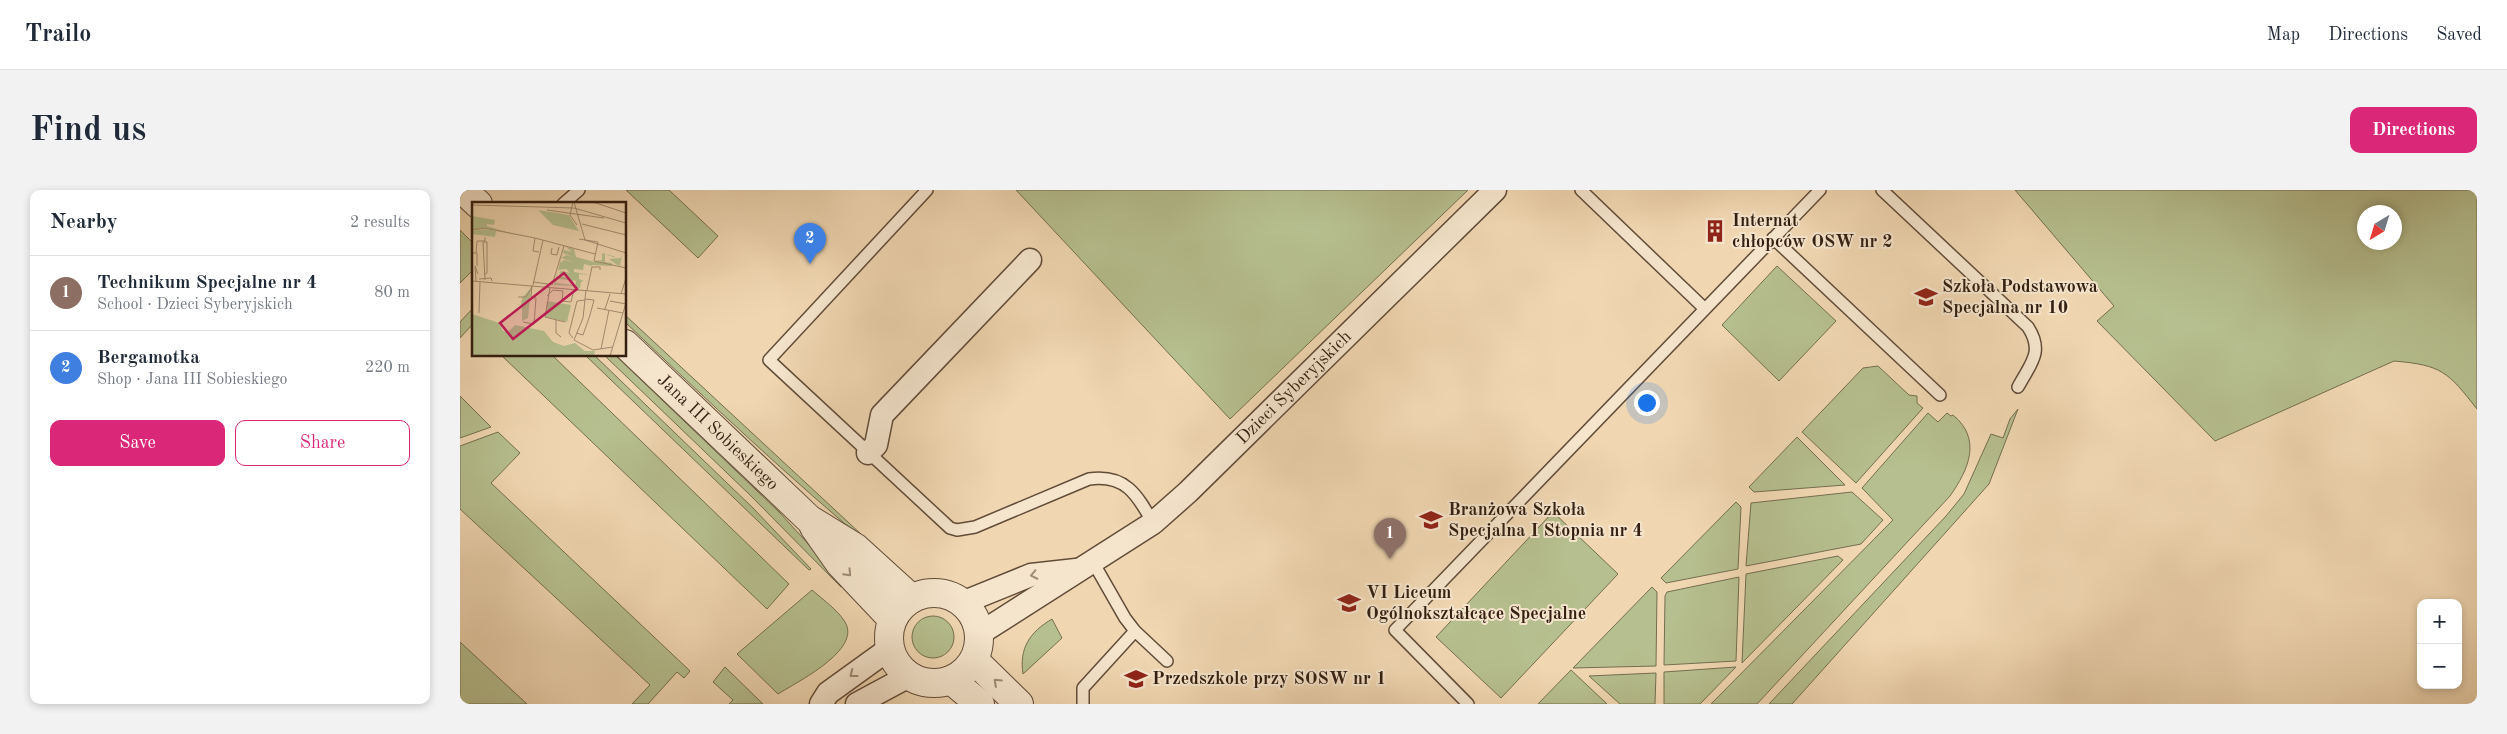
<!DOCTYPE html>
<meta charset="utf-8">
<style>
body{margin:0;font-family:"Old Standard TT",serif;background:#f2f2f3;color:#1f2937}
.controls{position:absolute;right:15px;bottom:15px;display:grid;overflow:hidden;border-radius:10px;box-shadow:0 2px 8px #0003}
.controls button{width:45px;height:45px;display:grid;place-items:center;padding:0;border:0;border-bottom:1px solid #e0e1e3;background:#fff;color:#1f2937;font:25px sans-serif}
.compass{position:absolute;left:1897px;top:15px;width:45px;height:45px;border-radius:50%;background:#fff;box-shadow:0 2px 8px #0003;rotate:218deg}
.you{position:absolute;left:1186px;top:212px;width:18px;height:18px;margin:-12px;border:4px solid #fff;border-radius:50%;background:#1a73e8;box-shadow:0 0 0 8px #1a73e833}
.badge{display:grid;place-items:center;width:32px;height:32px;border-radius:50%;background:#db2777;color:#fff;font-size:16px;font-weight:700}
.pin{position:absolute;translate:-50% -41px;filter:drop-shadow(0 1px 2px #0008)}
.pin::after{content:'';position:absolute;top:26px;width:18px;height:15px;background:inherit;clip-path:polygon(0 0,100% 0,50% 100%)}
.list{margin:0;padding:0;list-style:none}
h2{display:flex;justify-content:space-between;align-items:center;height:65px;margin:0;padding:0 20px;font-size:21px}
h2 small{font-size:16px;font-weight:400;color:#747a83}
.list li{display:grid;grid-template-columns:32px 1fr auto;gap:15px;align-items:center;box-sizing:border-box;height:75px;padding:0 20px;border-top:1px solid #e0e1e3}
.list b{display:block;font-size:19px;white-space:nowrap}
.list p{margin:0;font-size:16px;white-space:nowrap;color:#747a83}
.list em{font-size:16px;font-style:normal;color:#747a83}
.actions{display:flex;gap:10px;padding:15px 20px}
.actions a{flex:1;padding:11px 0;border:1px solid #db2777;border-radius:10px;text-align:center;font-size:18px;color:#db2777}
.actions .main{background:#db2777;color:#fff}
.map{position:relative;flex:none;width:2017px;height:514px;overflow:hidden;border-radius:10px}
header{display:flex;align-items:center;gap:30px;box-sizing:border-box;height:70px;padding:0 25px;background:#fff;border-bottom:1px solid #e0e1e3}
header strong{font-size:24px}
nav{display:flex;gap:28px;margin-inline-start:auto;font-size:18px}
.intro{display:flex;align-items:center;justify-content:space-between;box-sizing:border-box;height:120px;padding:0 30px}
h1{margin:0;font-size:35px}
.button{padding:12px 22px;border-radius:10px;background:#db2777;color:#fff;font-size:18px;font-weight:700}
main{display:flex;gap:30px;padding:0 30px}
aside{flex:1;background:#fff;border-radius:10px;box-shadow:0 2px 8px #0003}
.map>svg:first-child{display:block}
.green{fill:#b6bf8f;stroke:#746e50;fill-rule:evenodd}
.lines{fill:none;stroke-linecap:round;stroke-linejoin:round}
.service-casing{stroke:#624c39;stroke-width:14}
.minor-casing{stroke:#624c39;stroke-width:25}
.tertiary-casing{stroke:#624c39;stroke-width:30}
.service{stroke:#f5e5cd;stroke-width:11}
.minor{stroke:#f5e5cd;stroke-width:22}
.tertiary{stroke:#f5e5cd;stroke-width:28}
.oneway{stroke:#9e8b78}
.labels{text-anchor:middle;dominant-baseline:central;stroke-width:4;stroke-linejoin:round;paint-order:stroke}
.poi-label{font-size:18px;font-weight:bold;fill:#331e11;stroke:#f5e5cd;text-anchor:start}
.street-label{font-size:18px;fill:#331e11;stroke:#f5e5cd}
.inset-road{fill:none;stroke:#a48d72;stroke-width:1}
.view{fill:#c2185b;fill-opacity:0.15;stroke:#c2185b;stroke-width:2.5}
.inset-edge{fill:none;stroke:#331e11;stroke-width:2.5}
</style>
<header>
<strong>Trailo</strong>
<nav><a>Map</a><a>Directions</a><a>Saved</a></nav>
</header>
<div class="intro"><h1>Find us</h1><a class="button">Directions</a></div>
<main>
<aside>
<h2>Nearby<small>2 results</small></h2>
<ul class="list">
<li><span class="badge" style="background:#8d6e63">1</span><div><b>Technikum Specjalne nr 4</b><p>School · Dzieci Syberyjskich</p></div><em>80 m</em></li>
<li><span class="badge" style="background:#3f7fe0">2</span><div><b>Bergamotka</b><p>Shop · Jana III Sobieskiego</p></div><em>220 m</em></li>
</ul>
<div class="actions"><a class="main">Save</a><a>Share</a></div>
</aside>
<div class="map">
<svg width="2017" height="514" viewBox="0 0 2017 514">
<rect width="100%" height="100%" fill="#f0d7b2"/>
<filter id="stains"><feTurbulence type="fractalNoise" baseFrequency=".004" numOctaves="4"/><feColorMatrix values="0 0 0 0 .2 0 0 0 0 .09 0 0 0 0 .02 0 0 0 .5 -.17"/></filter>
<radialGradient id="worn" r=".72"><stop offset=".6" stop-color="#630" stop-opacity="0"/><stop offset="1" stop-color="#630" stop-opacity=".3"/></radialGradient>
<path class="green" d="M 166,0 L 209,0 L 258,46 L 238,68 Z
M 556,0 L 1008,0 L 770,229 Z
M 1555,0 L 2017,0 L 2017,219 C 1988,182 1982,175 1934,171 L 1755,251 L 1637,131 L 1654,116 ZM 1904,22 L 1934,22 L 1934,52 L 1904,52 Z
M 0,40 L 14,54 L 14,79 L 0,93 Z
M 1317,76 L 1376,131 L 1319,191 L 1262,135 Z
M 14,117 L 14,139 L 11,136 L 0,148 L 0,132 Z
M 165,125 L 416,358 L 416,360 C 329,288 247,210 165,132 Z
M 41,165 L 92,165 L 329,394 L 307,419 Z
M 125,165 L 134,165 L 293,318 L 351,379 L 349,380 Z
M 144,165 L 155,165 L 319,322 L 385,394 L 381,397 L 291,306 Z
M 1418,176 L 1449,205 L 1457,206 L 1457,213 L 1463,218 L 1396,293 L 1342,242 L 1403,178 Z
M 0,206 L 31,237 L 0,248 Z
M 1558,219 L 1529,294 L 1332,514 L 1309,514 L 1486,326 L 1504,304 L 1531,244 L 1543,248 L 1550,229 Z
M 1468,223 L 1478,232 L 1487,223 L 1491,226 L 1493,225 C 1522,249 1509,279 1490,306 L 1297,514 L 1251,514 L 1433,330 L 1402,298 Z
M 38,242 L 60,263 L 31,293 L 230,481 L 224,488 L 217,482 L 188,514 L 172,514 L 190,495 L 0,319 L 0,256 Z
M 1337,247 L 1385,295 L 1294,302 L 1289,297 Z
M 1392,302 L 1423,330 L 1401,354 L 1286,376 L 1291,313 Z
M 1276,312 L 1281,317 L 1278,379 L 1206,393 L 1201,388 Z
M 1093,322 L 1158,384 L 1041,508 L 976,447 Z
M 1378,366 L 1383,370 L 1282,473 L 1286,384 Z
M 1279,387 L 1276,471 L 1204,475 L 1205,406 L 1207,402 Z
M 1192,397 L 1197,402 L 1196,476 L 1113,478 Z
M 352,400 C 362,409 378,420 385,432 C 402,460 337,492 318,504 L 277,464 Z
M452 447a21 21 0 1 1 42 0a21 21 0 1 1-42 0Z
M 592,429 L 602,448 L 563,484 C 559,458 570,442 592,429 Z
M 0,452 L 67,514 L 0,514 Z
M 265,477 L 303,514 L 269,514 L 273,510 L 253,492 Z
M 1276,477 L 1240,514 L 1204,514 L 1204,482 Z
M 1111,480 L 1147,514 L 1078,514 Z
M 1196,483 L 1195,514 L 1160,514 L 1129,486 Z"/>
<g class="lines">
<defs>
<path id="service" d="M 467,0 L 309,170 L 490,338 L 497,340 L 515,337 L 629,289 C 665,284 677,304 693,333
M 1121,0 L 1245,119
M 1422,0 L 1568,137 C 1584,162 1571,173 1558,197
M 103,14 L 119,0
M 1313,48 L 1480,205
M 633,372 L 665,428 L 675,441 L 707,471
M 623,514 L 623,498 L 675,441
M 1008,514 L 935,440 L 1360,0"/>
<g id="minor">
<path d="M 408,263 L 416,255 L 422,225 L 570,70"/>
<path d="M 502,413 L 571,385 L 616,380"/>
<path id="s1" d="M 519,444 L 693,333 L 728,302 L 1035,0"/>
<path d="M 361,514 L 368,503 L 429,459"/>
<path d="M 397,514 L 449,486"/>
</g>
<g id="tertiary">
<path d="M 3,0 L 18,14"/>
<path id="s2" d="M 165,154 L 349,329 L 396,358 L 451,408"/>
<path d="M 354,337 L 380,374 L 432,429"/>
<circle cx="474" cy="448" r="45"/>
<path d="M 514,470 L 559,514"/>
<path d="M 491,490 L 520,514"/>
</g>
</defs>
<use href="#service" class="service-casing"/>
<use href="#minor" class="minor-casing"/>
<use href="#tertiary" class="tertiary-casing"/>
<use href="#service" class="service"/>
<use href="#minor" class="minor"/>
<use href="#tertiary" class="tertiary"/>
</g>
<defs><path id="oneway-chevron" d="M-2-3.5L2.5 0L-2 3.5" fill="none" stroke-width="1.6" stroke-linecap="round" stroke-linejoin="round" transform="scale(1.25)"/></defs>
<g class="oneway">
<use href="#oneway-chevron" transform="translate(388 383) rotate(47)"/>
<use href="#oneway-chevron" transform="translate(574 385) rotate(168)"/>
<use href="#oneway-chevron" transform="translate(393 484) rotate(142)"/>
<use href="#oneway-chevron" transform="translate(537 492) rotate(-137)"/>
</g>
<defs>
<symbol id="building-bare" viewBox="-9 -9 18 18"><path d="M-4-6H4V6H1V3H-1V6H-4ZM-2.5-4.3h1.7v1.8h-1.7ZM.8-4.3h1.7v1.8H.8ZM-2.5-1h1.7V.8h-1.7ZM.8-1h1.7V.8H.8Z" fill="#8f2418" stroke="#f5e5cd" stroke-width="2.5" paint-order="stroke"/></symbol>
<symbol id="school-bare" viewBox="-9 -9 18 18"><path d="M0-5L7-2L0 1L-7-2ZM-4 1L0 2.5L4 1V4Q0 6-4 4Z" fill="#8f2418" stroke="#f5e5cd" stroke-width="2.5" paint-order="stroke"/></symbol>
</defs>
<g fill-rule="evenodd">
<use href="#building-bare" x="1239" y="25" width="32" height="32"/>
<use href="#school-bare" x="1450" y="91" width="32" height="32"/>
<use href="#school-bare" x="955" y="314" width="32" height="32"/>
<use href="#school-bare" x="873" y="397" width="32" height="32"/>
<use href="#school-bare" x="660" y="473" width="32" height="32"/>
</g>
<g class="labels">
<g class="poi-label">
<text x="1272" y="31">Internat<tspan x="1272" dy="21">chłopców OSW nr 2</tspan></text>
<text x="1482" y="97">Szkoła Podstawowa<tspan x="1482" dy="21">Specjalna nr 10</tspan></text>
<text x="988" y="320">Branżowa Szkoła<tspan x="988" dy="21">Specjalna I Stopnia nr 4</tspan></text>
<text x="906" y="403">VI Liceum<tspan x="906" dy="21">Ogólnokształcące Specjalne</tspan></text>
<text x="692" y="489">Przedszkole przy SOSW nr 1</text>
</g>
<g class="street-label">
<text stroke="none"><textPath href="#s1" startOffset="402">Dzieci Syberyjskich</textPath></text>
<text stroke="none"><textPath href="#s2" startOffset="128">Jana III Sobieskiego</textPath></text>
</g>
</g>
<g transform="translate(12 12)">
<rect width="154" height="154" fill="#f0d7b2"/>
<path d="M 66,8 L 97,13 L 107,29 L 81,23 ZM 0,14 L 23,18 L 22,23 L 15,22 L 15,24 L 45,33 L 13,26 L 0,28 ZM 12,27 L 24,29 L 23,35 L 0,32 L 0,29 ZM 94,45 L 102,47 L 104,55 L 123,60 L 132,60 L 123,59 L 130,58 L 130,51 L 141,54 L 143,55 L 149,56 L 151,51 L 148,63 L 151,64 L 145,63 L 137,57 L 149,56 L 141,55 L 133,52 L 133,60 L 140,61 L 140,64 L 120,63 L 118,68 L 119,64 L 112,62 L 111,68 L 102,67 L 102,70 L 118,73 L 107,72 L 107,77 L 112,79 L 109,80 L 108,86 L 103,86 L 104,79 L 101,78 L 102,84 L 82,83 L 89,57 L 89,61 L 92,58 L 102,60 L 89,56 L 91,52 L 90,56 L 94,53 L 101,55 L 91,51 L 92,48 L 100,50 ZM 94,67 L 98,71 L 89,69 L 87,71 L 99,77 L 87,74 L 86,77 L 97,78 L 101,83 L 84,81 L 86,68 ZM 59,86 L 56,116 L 50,119 L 50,104 L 44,102 L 49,103 L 50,96 ZM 75,99 L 99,103 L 95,120 L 74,115 ZM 0,112 L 27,121 L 31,129 L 36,130 L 43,123 L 72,129 L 81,140 L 92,144 L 103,141 L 113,149 L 123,149 L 122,154 L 0,154 Z" fill="#b6bf8f" fill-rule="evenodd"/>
<path class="inset-road" d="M 101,0 L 98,13 L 105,23M 102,0 L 113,38 L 154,51M 121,0 L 154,11M 0,3 L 102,6 L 154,21M 75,8 L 132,16M 110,22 L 154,33M 0,28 L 12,26 L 63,36 L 123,52M 63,36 L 61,49 L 67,50M 107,37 L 126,40 L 122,59 L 154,66M 80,46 L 79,52 L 85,53 L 87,45M 0,51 L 5,51 L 5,64M 4,51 L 5,39 L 13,39 L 13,35M 12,73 L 15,71 L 15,40 L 11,40 L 13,78M 7,77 L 19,76 L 20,79M 0,79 L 154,92M 4,79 L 3,64 L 6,72M 61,80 L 76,82M 61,83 L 71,38M 80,83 L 92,44M 78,86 L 73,115 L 93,120M 114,88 L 111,116 L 102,138 L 121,148 L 141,145M 115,88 L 120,65 L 128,65 L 128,68M 149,92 L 154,76M 75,94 L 81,88 L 91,89 L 90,99 L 99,100 L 102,87M 46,95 L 54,95 L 60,85M 138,99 L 154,102M 125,106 L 151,111M 133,107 L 138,92M 7,111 L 8,79M 84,118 L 84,131 L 89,135M 51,120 L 62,122 L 64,96 L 59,95 L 60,83M 104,131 L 111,133 L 118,113 L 122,98 L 113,97M 101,136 L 97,131 L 105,99 L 113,98M 129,147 L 137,108M 138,154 L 154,101"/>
<path class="view" d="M 92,71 L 105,87 L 41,137 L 28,121 Z"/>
<rect width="154" height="154" class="inset-edge"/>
</g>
<rect width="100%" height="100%" filter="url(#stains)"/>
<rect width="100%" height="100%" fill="url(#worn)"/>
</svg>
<div class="controls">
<button>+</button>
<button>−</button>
</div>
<svg class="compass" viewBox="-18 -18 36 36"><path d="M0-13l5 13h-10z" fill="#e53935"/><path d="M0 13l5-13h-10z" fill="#747a83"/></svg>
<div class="you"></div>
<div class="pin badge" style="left:930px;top:369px;background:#8d6e63">1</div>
<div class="pin badge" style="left:350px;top:74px;background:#3f7fe0">2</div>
</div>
</main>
